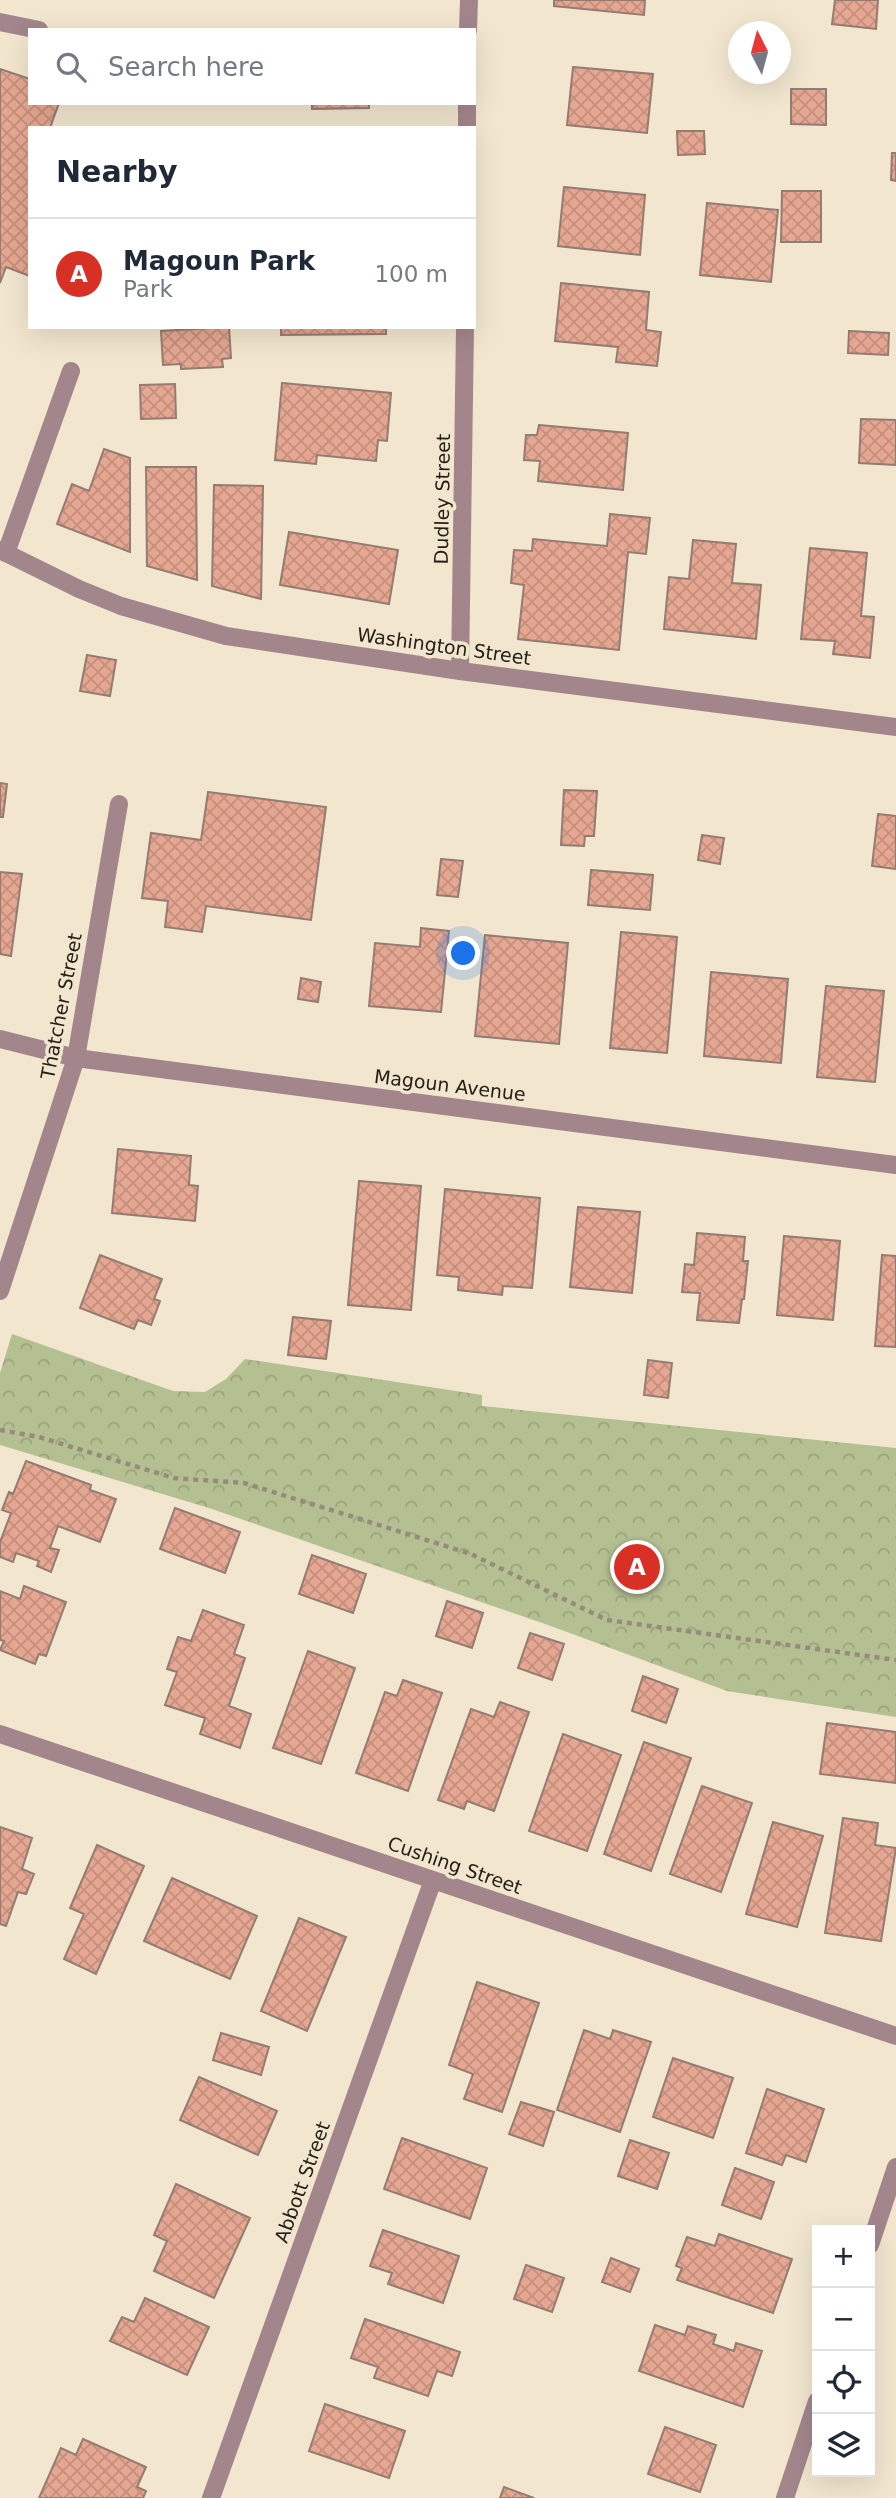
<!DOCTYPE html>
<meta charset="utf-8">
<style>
body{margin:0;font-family:"DejaVu Sans",sans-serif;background:#f2f2f3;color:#1f2937}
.controls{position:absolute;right:21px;bottom:21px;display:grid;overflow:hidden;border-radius:0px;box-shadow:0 7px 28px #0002}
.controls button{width:63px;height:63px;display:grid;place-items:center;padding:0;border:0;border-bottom:2px solid #e0e1e3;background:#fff;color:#1f2937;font:35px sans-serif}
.compass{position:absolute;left:728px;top:21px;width:63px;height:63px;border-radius:50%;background:#fff;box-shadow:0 7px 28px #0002;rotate:354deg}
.you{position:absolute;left:464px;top:954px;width:24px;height:24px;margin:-18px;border:5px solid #fff;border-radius:50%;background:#1a73e8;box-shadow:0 0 0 10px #1a73e833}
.badge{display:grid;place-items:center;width:46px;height:46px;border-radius:50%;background:#d93025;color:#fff;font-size:23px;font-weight:700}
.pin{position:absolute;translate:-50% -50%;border:4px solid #fff;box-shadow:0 2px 7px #0006}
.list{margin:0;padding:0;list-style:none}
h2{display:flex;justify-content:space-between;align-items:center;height:91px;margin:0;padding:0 28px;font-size:30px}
h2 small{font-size:23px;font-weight:400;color:#747a83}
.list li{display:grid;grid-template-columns:46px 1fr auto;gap:21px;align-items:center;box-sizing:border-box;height:112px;padding:0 28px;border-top:2px solid #e0e1e3}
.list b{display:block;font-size:26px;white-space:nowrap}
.list p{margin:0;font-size:23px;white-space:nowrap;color:#747a83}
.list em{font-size:23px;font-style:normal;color:#747a83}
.icon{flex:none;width:38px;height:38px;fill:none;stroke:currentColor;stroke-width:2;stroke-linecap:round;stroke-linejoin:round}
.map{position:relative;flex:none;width:896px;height:2498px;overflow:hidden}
.search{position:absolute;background:#fff;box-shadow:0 7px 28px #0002;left:28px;top:28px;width:448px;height:77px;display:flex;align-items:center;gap:18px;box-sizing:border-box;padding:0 24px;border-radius:0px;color:#747a83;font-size:26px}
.panel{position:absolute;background:#fff;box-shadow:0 7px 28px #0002;left:28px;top:126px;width:448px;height:203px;border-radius:0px}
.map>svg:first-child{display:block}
.park{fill:url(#park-crowns)}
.building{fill:url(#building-cross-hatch);stroke:#947c73;stroke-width:2}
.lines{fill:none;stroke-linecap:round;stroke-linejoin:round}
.path{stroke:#958c7c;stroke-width:4.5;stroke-dasharray:5 5;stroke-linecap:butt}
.service{stroke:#a2868c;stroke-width:18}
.minor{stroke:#a2868c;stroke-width:18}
.tertiary{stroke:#a2868c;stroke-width:18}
.labels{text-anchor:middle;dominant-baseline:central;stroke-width:7;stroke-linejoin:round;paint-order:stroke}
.street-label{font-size:19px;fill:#242018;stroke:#f2e6cf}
</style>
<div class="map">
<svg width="896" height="2498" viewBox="0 0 896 2498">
<defs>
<pattern id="park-crowns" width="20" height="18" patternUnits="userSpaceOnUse" patternTransform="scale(1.75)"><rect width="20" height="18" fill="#b4bf92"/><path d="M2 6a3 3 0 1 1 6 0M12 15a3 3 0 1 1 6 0" fill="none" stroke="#9ba47d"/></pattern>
<pattern id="building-cross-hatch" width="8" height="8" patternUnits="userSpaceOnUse" patternTransform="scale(1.75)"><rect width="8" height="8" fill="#e5a791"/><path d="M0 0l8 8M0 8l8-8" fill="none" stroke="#c48f7c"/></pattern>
</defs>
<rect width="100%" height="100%" fill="#f2e6cf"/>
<path class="park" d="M 12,1334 L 173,1391 L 205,1392 L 226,1379 L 245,1359 L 482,1395 L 482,1406 L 896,1448 L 896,1717 L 727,1691 L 548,1625 L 209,1508 L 0,1445 L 0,1373 Z"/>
<path class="building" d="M 554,0 L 645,0 L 644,15 L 554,6 Z
M 835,0 L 878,0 L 876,29 L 832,24 Z
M 573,67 L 653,74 L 647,133 L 567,125 Z
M 0,69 L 30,79 L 30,103 L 59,103 L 50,128 L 30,128 L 30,276 L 6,267 L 0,283 Z
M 791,89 L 826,89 L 826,125 L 791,124 Z
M 312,103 L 369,103 L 369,108 L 312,109 Z
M 677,131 L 704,131 L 705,154 L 678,155 Z
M 892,153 L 896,153 L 896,181 L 891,180 Z
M 564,187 L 645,195 L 640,255 L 558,246 Z
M 782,191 L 821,191 L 821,242 L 781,242 Z
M 707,203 L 778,210 L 771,282 L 700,275 Z
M 561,283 L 649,292 L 646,330 L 661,332 L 657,366 L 616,362 L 618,347 L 555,341 Z
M 229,327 L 231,358 L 222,359 L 223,367 L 181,369 L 181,364 L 163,365 L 161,331 Z
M 281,327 L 386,327 L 386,334 L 281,335 Z
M 849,331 L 889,333 L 888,355 L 848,353 Z
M 282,383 L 391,393 L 387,441 L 378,440 L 376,461 L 317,455 L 316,464 L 275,460 Z
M 175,384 L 176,418 L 141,419 L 140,385 Z
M 861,419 L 896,420 L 896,465 L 859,463 Z
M 539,425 L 628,433 L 623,490 L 538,481 L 540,461 L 524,460 L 526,435 L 537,435 Z
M 104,449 L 130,458 L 130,552 L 57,524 L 72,484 L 89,491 Z
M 146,467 L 196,467 L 197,580 L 147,566 Z
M 214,485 L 263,486 L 261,599 L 212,586 Z
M 610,514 L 650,518 L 646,554 L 628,552 L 619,650 L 518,639 L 524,585 L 511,583 L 514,550 L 532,551 L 533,539 L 607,546 Z
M 289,532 L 398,550 L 389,604 L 280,585 Z
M 693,540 L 736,544 L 732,583 L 761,585 L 756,639 L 664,629 L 669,577 L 689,579 Z
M 810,548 L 867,553 L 861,616 L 874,617 L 870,658 L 833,654 L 835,641 L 801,639 Z
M 87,655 L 116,660 L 110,696 L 80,691 Z
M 0,783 L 7,784 L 3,817 L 0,817 Z
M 564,790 L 597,791 L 594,836 L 585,836 L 584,846 L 561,845 Z
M 208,792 L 326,807 L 311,920 L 206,906 L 202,932 L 165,927 L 168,901 L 142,898 L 151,833 L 201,840 Z
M 878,814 L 896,816 L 896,869 L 872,866 Z
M 702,835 L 724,838 L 720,864 L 698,860 Z
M 441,859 L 463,861 L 458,897 L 437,895 Z
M 591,870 L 653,875 L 650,910 L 588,905 Z
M 0,872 L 22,874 L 11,956 L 0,954 Z
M 421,928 L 449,931 L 441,1012 L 369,1006 L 375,943 L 420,947 Z
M 621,932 L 677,937 L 667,1053 L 610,1048 Z
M 485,935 L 568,943 L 559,1044 L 475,1036 Z
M 711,972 L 788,979 L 781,1063 L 704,1056 Z
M 301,978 L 321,982 L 318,1002 L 298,999 Z
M 826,986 L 884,991 L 875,1082 L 817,1077 Z
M 118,1149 L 191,1156 L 189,1185 L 198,1186 L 195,1221 L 112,1213 Z
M 359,1181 L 421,1186 L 411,1310 L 348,1305 Z
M 445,1189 L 540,1198 L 532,1288 L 503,1286 L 502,1295 L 458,1290 L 459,1277 L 437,1275 Z
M 578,1207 L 640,1212 L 632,1293 L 570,1287 Z
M 697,1233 L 745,1237 L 743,1261 L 748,1261 L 744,1299 L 742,1299 L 739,1323 L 697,1320 L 700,1293 L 682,1292 L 685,1264 L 694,1265 Z
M 784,1236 L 840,1241 L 833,1320 L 777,1315 Z
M 100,1255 L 162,1279 L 154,1299 L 160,1301 L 151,1325 L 138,1320 L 134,1329 L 80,1308 Z
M 882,1255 L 896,1256 L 896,1347 L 875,1346 Z
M 293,1317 L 331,1321 L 326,1359 L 288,1355 Z
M 648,1360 L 672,1363 L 668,1398 L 644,1395 Z
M 26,1461 L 91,1485 L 90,1490 L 116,1499 L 100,1542 L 58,1526 L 50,1548 L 59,1550 L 51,1572 L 37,1566 L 39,1561 L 16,1553 L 13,1562 L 0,1557 L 0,1542 L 11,1513 L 2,1510 L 9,1492 L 13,1494 Z
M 175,1508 L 240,1532 L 225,1573 L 160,1549 Z
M 312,1555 L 366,1574 L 353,1613 L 299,1594 Z
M 24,1586 L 66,1602 L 46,1656 L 39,1654 L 35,1664 L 0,1650 L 4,1641 L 0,1640 L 0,1591 L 20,1599 Z
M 447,1601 L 483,1613 L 472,1648 L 436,1636 Z
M 203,1610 L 244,1625 L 234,1654 L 245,1658 L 229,1706 L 251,1714 L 240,1748 L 200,1734 L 205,1718 L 165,1705 L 177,1672 L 167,1669 L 178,1637 L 191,1641 Z
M 530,1633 L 564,1644 L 552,1680 L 518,1668 Z
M 308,1651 L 355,1668 L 321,1764 L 273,1748 Z
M 643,1676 L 678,1689 L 666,1723 L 632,1711 Z
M 403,1680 L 442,1693 L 408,1791 L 356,1773 L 385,1692 L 397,1696 Z
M 500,1702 L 529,1712 L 494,1811 L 467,1801 L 464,1809 L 438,1800 L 471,1709 L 494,1717 Z
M 827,1723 L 896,1732 L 896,1783 L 820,1774 Z
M 563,1734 L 621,1755 L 587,1851 L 529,1831 Z
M 644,1742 L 691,1758 L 651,1871 L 604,1854 Z
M 702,1786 L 752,1803 L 721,1892 L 670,1874 Z
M 843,1818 L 878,1823 L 875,1845 L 896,1848 L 881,1941 L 825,1933 Z
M 773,1822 L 823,1836 L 797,1927 L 746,1914 Z
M 0,1827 L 32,1838 L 22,1869 L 34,1874 L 26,1894 L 18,1892 L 6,1926 L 0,1924 Z
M 97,1845 L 144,1866 L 96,1974 L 64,1959 L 84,1914 L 70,1908 Z
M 172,1878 L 257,1916 L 230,1979 L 144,1941 Z
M 299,1918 L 346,1937 L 307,2031 L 261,2011 Z
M 477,1982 L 539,2003 L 502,2112 L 464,2099 L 473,2074 L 449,2065 Z
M 584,2030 L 610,2039 L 613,2030 L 651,2042 L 620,2132 L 557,2110 Z
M 221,2033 L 269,2047 L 261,2075 L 213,2060 Z
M 673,2058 L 733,2078 L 713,2138 L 653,2117 Z
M 199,2077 L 277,2111 L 258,2155 L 180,2120 Z
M 767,2089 L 824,2109 L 806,2162 L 786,2155 L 782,2165 L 746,2153 Z
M 521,2102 L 554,2112 L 543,2146 L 509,2134 Z
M 402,2138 L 487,2168 L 470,2219 L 384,2189 Z
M 630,2140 L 669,2153 L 657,2189 L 618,2176 Z
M 735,2168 L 774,2182 L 761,2219 L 722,2205 Z
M 176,2184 L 250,2218 L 214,2298 L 154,2271 L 167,2241 L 154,2235 Z
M 383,2230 L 459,2256 L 443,2303 L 388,2284 L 392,2273 L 370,2266 Z
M 719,2234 L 792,2259 L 773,2313 L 677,2280 L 682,2268 L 676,2266 L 687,2237 L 715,2246 Z
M 611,2258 L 639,2269 L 630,2292 L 602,2282 Z
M 526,2265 L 564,2278 L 552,2312 L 514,2299 Z
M 145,2298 L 209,2327 L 187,2375 L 110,2341 L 122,2317 L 134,2322 Z
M 365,2319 L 460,2352 L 452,2376 L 437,2371 L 428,2396 L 374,2378 L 378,2367 L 351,2358 Z
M 655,2325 L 685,2335 L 688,2326 L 716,2335 L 713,2344 L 734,2351 L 736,2343 L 762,2351 L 743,2407 L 639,2371 Z
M 325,2404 L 405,2431 L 389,2478 L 309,2451 Z
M 665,2427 L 716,2445 L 700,2492 L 648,2474 Z
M 83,2439 L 146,2467 L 137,2487 L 146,2491 L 143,2498 L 39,2498 L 61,2448 L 76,2455 Z
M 504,2487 L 534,2498 L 500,2498 Z"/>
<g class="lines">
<path class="path" d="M 0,1430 L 39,1437 L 174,1478 L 244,1483 L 360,1519 L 471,1554 L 607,1620 L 896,1660"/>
<path class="service" d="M 0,22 L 39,30
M 6,553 L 71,371"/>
<path class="minor" d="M 468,30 L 469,0
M 467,128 L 467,103
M 460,671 L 465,327
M 0,1039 L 76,1058 L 896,1165
M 0,1291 L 76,1058 L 119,804
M 0,1734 L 896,2036
M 870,2245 L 896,2167
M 211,2498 L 433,1880
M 785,2498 L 817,2401"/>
<path class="tertiary" d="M 0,550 L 79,589 L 121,606 L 226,636 L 460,671 L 896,727"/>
</g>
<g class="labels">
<g class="street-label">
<text transform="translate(442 499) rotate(-89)">Dudley Street</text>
<text transform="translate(444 646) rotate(8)">Washington Street</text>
<text transform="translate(61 1006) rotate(-79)">Thatcher Street</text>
<text transform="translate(450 1085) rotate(7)">Magoun Avenue</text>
<text transform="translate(455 1865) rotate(19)">Cushing Street</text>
<text transform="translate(302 2182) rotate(-70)">Abbott Street</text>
</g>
</g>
</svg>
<div class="controls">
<button>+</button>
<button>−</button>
<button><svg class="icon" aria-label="locate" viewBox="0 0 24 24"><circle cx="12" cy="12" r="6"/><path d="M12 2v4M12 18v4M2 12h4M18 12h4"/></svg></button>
<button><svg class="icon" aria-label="layers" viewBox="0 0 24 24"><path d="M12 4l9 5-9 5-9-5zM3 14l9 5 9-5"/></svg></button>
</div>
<svg class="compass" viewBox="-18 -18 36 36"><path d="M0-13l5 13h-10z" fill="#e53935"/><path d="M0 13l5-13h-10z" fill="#747a83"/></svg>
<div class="you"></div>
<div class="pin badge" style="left:637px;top:1567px">A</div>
<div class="search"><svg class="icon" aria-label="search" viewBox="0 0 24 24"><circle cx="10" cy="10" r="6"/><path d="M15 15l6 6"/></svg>Search here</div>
<section class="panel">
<h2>Nearby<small></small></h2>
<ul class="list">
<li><span class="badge">A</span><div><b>Magoun Park</b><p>Park</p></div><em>100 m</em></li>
</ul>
</section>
</div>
